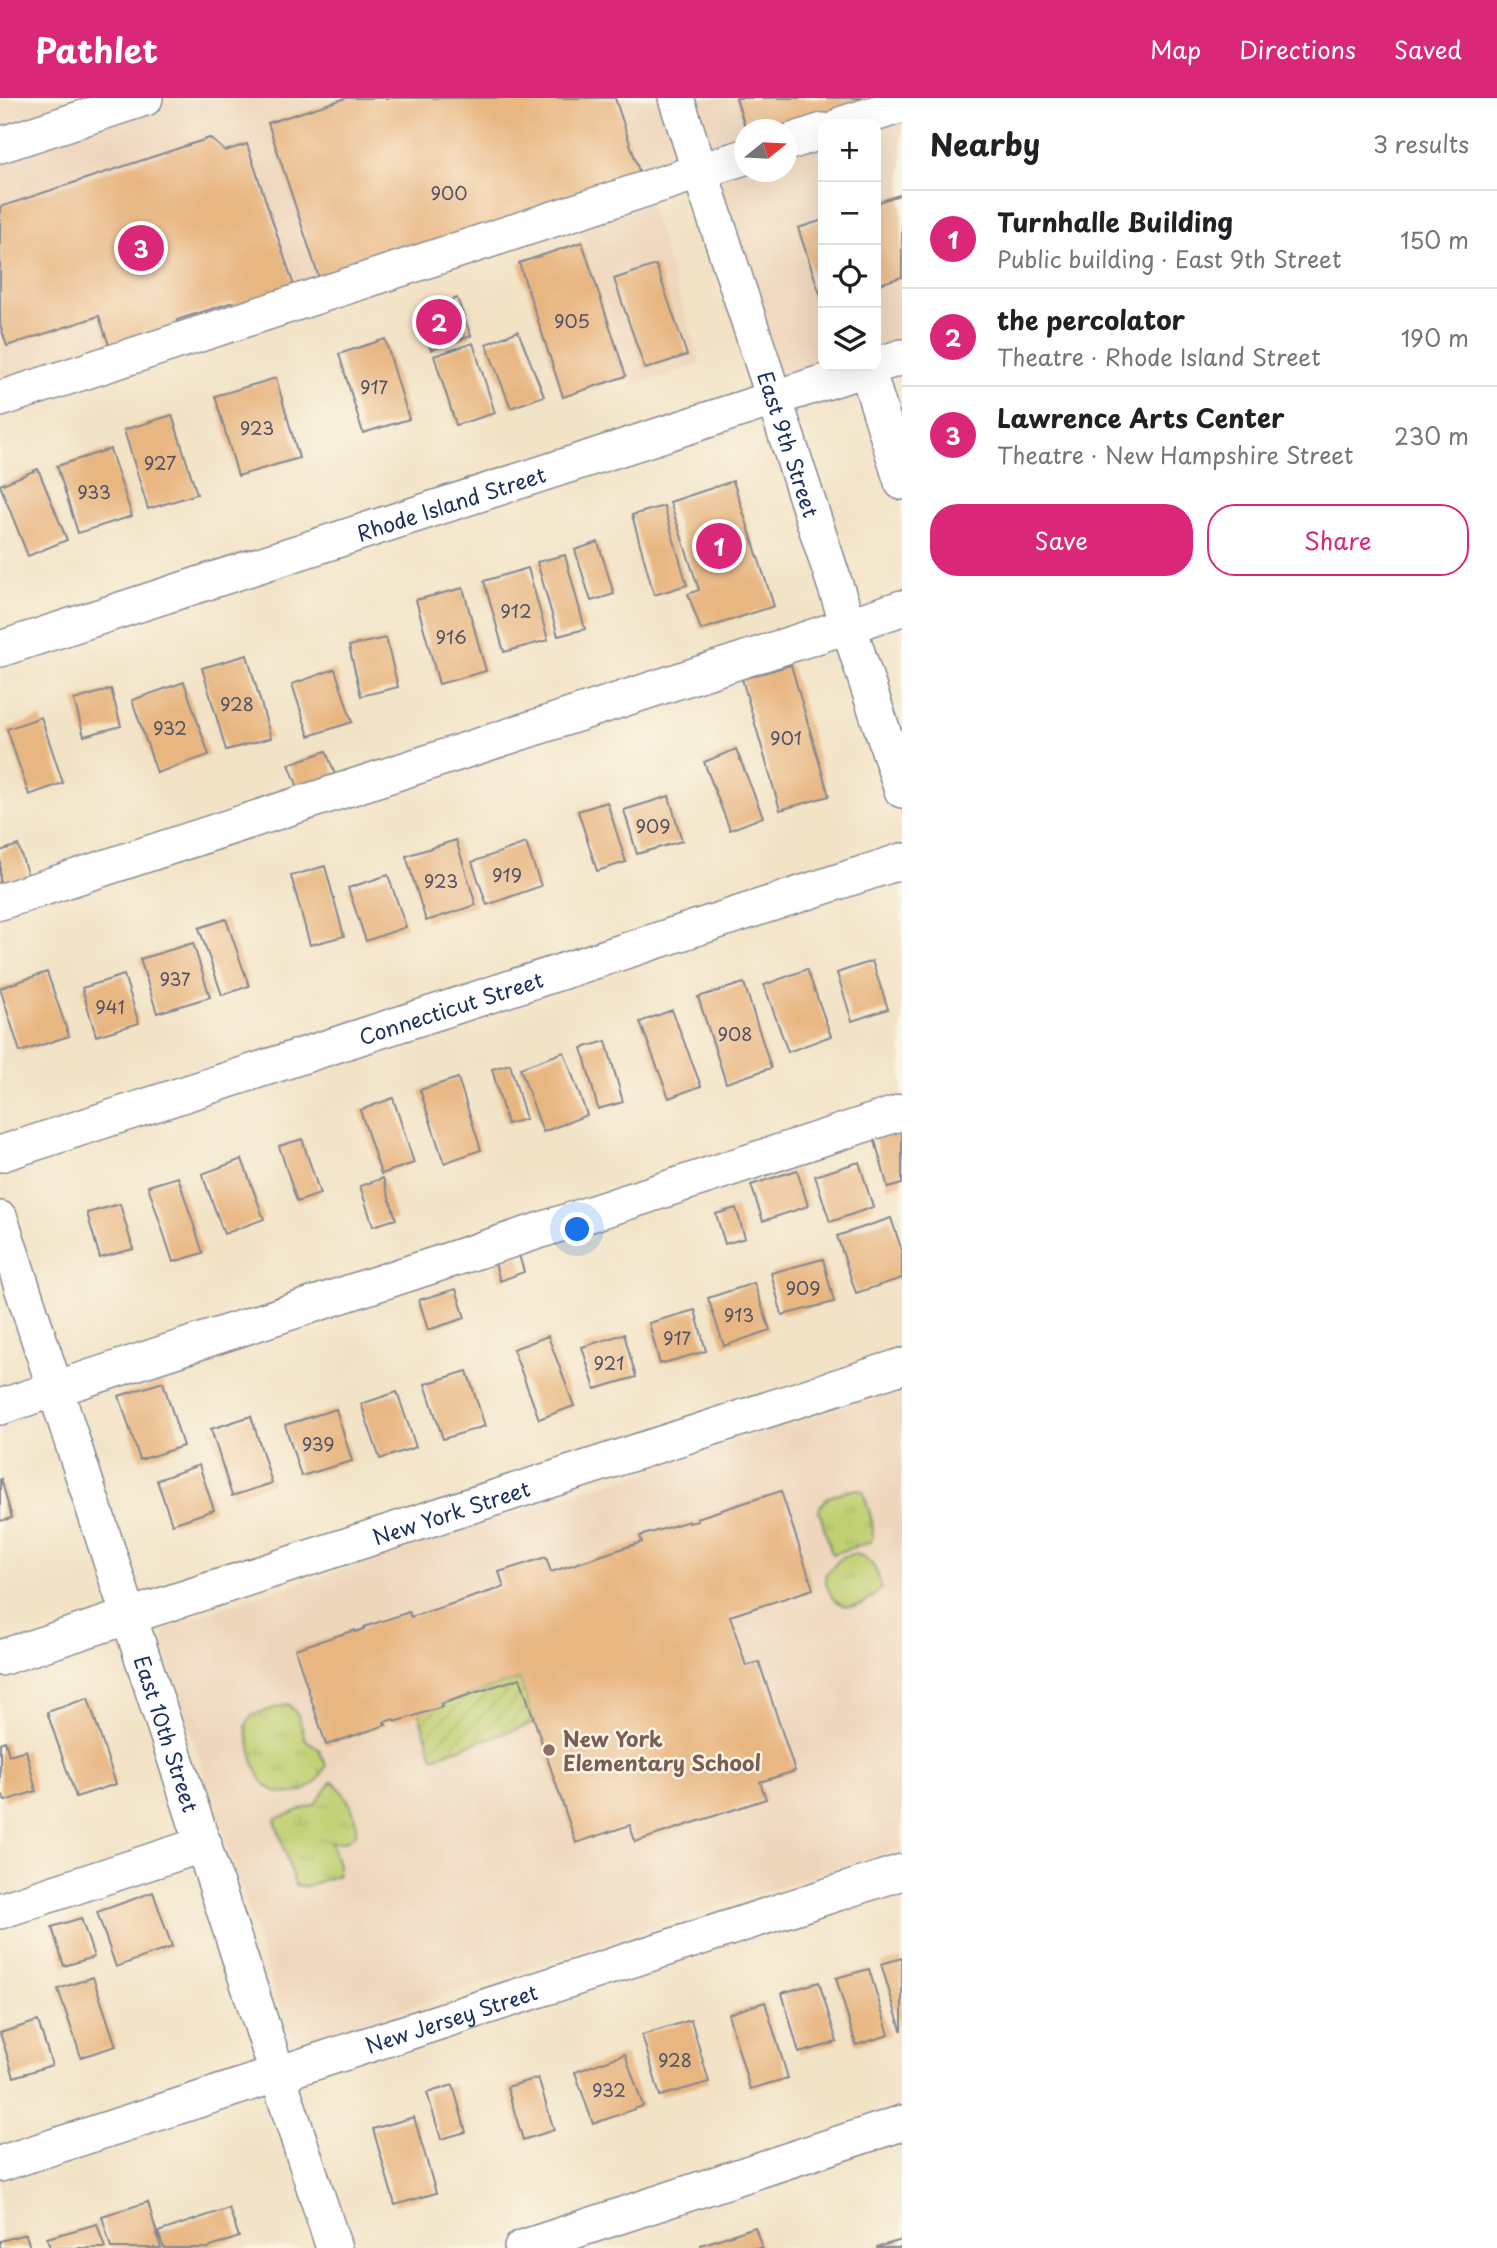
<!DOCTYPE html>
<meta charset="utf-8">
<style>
body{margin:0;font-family:"Playpen Sans",sans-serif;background:#f6f6f6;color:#202124}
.controls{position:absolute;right:21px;top:21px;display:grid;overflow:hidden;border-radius:14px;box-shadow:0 7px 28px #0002}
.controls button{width:63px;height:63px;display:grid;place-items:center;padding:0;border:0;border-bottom:2px solid #e0e0e0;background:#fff;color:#202124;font:35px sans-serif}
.compass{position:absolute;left:734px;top:21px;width:63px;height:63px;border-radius:50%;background:#fff;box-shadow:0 7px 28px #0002;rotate:72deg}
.you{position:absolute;left:578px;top:1132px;width:24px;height:24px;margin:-18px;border:5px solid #fff;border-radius:50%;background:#1a73e8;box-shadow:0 0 0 10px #1a73e833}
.badge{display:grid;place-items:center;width:46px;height:46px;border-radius:50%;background:#db2777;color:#fff;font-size:23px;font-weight:700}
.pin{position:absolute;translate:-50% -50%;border:4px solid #fff;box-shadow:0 2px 7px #0006}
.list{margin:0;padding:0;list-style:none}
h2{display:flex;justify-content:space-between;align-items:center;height:91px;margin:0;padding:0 28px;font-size:30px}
h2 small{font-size:23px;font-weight:400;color:#757577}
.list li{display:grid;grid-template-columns:46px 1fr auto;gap:21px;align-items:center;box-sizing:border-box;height:98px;padding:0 28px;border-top:2px solid #e0e0e0}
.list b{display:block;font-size:26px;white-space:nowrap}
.list p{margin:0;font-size:23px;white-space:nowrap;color:#757577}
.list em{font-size:23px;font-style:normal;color:#757577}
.actions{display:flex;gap:14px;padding:21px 28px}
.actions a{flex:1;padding:16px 0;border:2px solid #db2777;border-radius:28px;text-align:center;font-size:24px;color:#db2777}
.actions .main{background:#db2777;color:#fff}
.icon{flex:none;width:38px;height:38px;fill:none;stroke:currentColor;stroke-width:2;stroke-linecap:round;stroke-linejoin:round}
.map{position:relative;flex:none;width:902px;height:2150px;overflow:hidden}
header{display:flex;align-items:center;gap:42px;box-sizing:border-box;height:98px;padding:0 35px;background:#db2777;color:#fff}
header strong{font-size:33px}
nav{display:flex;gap:38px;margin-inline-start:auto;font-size:24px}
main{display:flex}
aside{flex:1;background:#fff}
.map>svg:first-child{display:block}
.built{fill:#eed6bb;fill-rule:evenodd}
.park{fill:url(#park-tufts);stroke:#6e7f68;stroke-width:2}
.garden{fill:url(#garden-furrows);stroke:#6e7f68;stroke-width:2}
.building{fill:#e8b681}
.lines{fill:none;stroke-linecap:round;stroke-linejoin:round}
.minor-casing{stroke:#868992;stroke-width:38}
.minor{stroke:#fff;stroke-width:35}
.education-dot{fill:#8d6e63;stroke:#fcf5e5;stroke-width:2.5}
.labels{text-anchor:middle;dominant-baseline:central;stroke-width:5;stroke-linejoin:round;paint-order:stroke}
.number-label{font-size:18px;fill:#4e5167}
.street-label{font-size:21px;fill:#1b2f5e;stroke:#fcf5e5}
.education-label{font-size:21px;font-weight:bold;fill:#785e54;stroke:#fcf5e5;text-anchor:start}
</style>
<header>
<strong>Pathlet</strong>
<nav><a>Map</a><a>Directions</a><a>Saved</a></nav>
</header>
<main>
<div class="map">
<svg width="902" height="2150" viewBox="0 0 902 2150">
<defs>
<pattern id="park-tufts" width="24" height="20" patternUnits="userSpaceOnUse" patternTransform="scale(1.75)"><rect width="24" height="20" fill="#c0cf71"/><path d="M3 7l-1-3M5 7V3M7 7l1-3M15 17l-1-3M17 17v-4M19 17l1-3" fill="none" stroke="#a4b264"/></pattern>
<pattern id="garden-furrows" width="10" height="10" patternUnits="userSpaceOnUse" patternTransform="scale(1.75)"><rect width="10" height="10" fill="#c0cf71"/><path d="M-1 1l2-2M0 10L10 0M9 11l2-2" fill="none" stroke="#a4b264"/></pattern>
</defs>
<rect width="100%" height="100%" fill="#fcf5e5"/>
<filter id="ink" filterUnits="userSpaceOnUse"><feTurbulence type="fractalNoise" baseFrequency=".0143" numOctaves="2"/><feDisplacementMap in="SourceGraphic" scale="14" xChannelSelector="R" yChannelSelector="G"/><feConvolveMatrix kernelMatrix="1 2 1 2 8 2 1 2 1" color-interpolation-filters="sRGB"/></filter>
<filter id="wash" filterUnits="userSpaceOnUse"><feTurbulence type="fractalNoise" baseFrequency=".00686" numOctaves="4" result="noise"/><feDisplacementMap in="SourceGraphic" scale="28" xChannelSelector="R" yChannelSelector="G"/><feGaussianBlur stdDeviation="1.57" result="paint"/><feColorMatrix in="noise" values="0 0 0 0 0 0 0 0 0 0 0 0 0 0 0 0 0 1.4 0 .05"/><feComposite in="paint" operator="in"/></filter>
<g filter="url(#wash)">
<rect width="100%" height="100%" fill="#f2e3c6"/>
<path class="built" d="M 0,0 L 902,0 L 902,259 L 774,301 L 700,74 L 0,301 ZM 823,26 L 876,26 L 876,268 L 823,268 ZM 744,32 L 786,32 L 786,74 L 744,74 Z
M 649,104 L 701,266 L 632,289 L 579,127 Z
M 902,1290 L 902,1749 L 362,1924 L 308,1941 L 295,1941 L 287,1932 L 162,1545 L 166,1531 L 179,1524 Z"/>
<path class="park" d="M 857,1391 L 863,1393 C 867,1409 877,1428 871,1444 L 832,1456 L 819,1412 C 823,1396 843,1394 857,1391 Z
M 852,1456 C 870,1456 879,1474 881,1490 C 861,1518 828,1514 825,1477 L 842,1459 Z
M 288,1606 L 298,1617 L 305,1641 L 319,1651 L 326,1668 C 323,1674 319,1681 314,1686 C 300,1698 278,1700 264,1685 C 254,1674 249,1643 246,1628 L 252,1617 Z
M 333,1683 C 347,1697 358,1716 356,1736 C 347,1744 342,1744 331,1744 L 338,1767 L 338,1777 L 304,1789 L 295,1787 L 275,1721 L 314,1707 Z"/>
<path class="garden" d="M 520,1580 L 535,1625 L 433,1659 L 419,1616 L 441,1606 Z"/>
<g id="blocks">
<path class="building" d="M 346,0 L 615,0 L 642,82 L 321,186 L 268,25 Z
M 736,0 L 886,0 L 786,32 L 746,32 Z
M 210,40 L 225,53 L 247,46 L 295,191 L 235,211 L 233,204 L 177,222 L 180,231 L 111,253 L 99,218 L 7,248 L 0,227 L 0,109 Z
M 902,96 L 902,179 L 876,187 L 876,105 Z
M 823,122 L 823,205 L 798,130 Z
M 582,144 L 626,278 L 563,299 L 519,165 Z
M 656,167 L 687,257 L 645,271 L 614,181 Z
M 457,200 L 471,238 L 431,252 L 417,214 Z
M 518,233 L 544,298 L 511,310 L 486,246 Z
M 385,241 L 409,321 L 363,335 L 339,256 Z
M 473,245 L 495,315 L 456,327 L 434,258 Z
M 276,280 L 299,360 L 238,378 L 215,298 Z
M 172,317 L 197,396 L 148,411 L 124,332 Z
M 110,351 L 132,418 L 78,435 L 57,368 Z
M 38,371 L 67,442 L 28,458 L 0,387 Z
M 733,383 L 774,508 L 701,532 L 688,496 L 699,492 L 670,404 Z
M 664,408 L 687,487 L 654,497 L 632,417 Z
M 598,444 L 614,496 L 591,503 L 575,452 Z
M 565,457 L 585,531 L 558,538 L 537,464 Z
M 528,470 L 548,542 L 504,554 L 484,483 Z
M 463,490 L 486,573 L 439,586 L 416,502 Z
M 386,540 L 398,589 L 361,598 L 349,548 Z
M 247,557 L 271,640 L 226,652 L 202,570 Z
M 791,567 L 829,698 L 780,712 L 742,581 Z
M 335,571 L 352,624 L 309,638 L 292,586 Z
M 184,584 L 209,657 L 157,675 L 132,602 Z
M 111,591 L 121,628 L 84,638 L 74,602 Z
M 41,619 L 63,685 L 29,697 L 7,631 Z
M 736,651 L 763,719 L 730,732 L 704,664 Z
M 326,653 L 336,679 L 299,692 L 289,666 Z
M 669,698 L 682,743 L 637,756 L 624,712 Z
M 607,704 L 626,764 L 597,773 L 578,713 Z
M 456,742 L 476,807 L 426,823 L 406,758 Z
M 526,745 L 541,788 L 487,807 L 472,764 Z
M 18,747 L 28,778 L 0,787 L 0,753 Z
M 325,768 L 344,838 L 310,847 L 291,778 Z
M 388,777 L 406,829 L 366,843 L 348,790 Z
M 226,821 L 249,888 L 222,897 L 199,830 Z
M 193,845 L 210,899 L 157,915 L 140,861 Z
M 872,863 L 888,911 L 852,923 L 837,875 Z
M 807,871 L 831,938 L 788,954 L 764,887 Z
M 47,874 L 69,938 L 20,954 L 0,890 Z
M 124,877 L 139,925 L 96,938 L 82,890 Z
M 744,885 L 771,970 L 726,985 L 698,899 Z
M 672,912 L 701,988 L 669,1000 L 640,924 Z
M 606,943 L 623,1004 L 598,1011 L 582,950 Z
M 564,954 L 587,1017 L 543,1034 L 520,970 Z
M 510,966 L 526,1021 L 507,1026 L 492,971 Z
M 458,980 L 481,1052 L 444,1065 L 420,992 Z
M 393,1000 L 414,1065 L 381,1076 L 360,1012 Z
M 902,1031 L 902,1086 L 888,1090 L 874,1039 Z
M 302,1041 L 320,1096 L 297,1104 L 279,1048 Z
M 242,1061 L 264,1121 L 224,1136 L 202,1076 Z
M 859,1064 L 873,1109 L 830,1124 L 815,1078 Z
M 797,1072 L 808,1108 L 763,1123 L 751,1087 Z
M 178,1079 L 203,1155 L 173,1164 L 148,1088 Z
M 383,1080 L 396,1121 L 373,1128 L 360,1088 Z
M 120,1106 L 133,1151 L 100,1160 L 87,1115 Z
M 736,1110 L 745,1140 L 725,1146 L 716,1116 Z
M 891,1120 L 902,1153 L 902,1180 L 856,1195 L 837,1138 Z
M 519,1157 L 524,1174 L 500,1183 L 495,1165 Z
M 823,1161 L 834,1204 L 782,1217 L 771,1175 Z
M 754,1185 L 770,1232 L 724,1248 L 708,1200 Z
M 456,1191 L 465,1220 L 428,1232 L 419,1202 Z
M 695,1212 L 706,1253 L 660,1266 L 649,1225 Z
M 624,1236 L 636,1279 L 595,1291 L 582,1249 Z
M 548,1238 L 574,1308 L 539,1321 L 513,1251 Z
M 467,1273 L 485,1328 L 443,1341 L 425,1286 Z
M 163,1284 L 183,1348 L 140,1362 L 119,1298 Z
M 397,1294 L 416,1349 L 380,1361 L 361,1306 Z
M 336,1311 L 352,1363 L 301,1378 L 285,1327 Z
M 251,1318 L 272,1385 L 232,1398 L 211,1331 Z
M 199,1367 L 214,1412 L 172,1426 L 157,1382 Z
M 1,1381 L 12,1420 L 0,1423 L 0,1382 Z
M 781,1393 L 813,1491 L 730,1518 L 746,1568 L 759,1564 L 795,1673 L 760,1684 L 766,1701 L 635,1744 L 630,1727 L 576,1745 L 520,1580 L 441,1606 L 442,1609 L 395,1624 L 394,1621 L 384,1624 L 386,1627 L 326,1647 L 295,1551 L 355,1532 L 355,1534 L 364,1531 L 364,1529 L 409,1514 L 411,1519 L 504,1489 L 499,1474 L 546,1459 L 551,1474 L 642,1444 L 640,1438 L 689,1423 L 689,1425 L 698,1423 L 697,1420 Z
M 88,1600 L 116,1686 L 76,1699 L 47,1614 Z
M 5,1643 L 9,1657 L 26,1652 L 36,1693 L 5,1703 L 3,1697 L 0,1698 L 0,1645 Z
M 153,1794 L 172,1849 L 116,1869 L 97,1814 Z
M 81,1820 L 94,1859 L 64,1868 L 52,1829 Z
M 902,1860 L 902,1932 L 901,1932 L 881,1866 Z
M 869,1871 L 889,1937 L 856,1947 L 836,1880 Z
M 93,1879 L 116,1948 L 81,1959 L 58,1891 Z
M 819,1884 L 837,1944 L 799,1955 L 782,1895 Z
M 765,1904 L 788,1980 L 750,1991 L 728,1916 Z
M 691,1922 L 709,1984 L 660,1998 L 642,1937 Z
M 38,1923 L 52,1967 L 14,1979 L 0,1935 Z
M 625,1956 L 643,2008 L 593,2026 L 575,1974 Z
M 538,1980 L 554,2032 L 523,2042 L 507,1989 Z
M 453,1987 L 466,2034 L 441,2041 L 427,1995 Z
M 414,2019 L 436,2095 L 395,2107 L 373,2031 Z
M 148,2104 L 161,2150 L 111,2150 L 102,2118 Z
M 229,2110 L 239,2139 L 208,2150 L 164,2150 L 158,2134 Z
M 97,2126 L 105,2150 L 50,2150 L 47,2140 Z
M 755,2129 L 762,2150 L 702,2150 L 701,2147 Z
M 26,2136 L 30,2150 L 0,2150 L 0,2143 Z
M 902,2142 L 902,2150 L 877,2150 L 877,2149 Z"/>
</g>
</g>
<g filter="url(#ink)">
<use href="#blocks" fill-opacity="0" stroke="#868992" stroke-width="2"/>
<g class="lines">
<defs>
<g id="minor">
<path id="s1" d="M 676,0 L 902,692"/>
<path d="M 843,26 L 902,7"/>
<path d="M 786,45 L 823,33"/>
<path d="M 0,47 L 145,0"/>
<path d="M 867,271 L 902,384"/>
<path d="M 0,301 L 744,59"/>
<path id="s2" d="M 0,551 L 902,259"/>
<path d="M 0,804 L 902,510"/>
<path id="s3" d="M 0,1056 L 902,763"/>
<path id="s4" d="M 0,1121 L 334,2150"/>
<path d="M 0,1309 L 902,1014"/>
<path id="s5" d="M 0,1560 L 902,1268"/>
<path d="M 0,1813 L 204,1746"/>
<path id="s6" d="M 0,2066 L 902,1774"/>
<path d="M 522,2150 L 902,2025"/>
</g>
</defs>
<use href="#minor" class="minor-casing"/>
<use href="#minor" class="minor"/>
</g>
</g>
<circle class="education-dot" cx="549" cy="1652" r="7"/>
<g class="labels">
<g class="number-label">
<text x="449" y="94">900</text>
<text x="572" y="222">905</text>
<text x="374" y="288">917</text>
<text x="257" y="329">923</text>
<text x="160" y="364">927</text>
<text x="94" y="393">933</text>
<text x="516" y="512">912</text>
<text x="451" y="538">916</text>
<text x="237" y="605">928</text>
<text x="170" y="629">932</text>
<text x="786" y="639">901</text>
<text x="653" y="727">909</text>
<text x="507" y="776">919</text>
<text x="441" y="782">923</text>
<text x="175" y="880">937</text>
<text x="110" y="908">941</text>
<text x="735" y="935">908</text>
<text x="803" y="1189">909</text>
<text x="739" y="1216">913</text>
<text x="677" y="1239">917</text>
<text x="609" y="1264">921</text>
<text x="318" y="1345">939</text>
<text x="675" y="1961">928</text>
<text x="609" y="1991">932</text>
</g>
<g class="street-label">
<text stroke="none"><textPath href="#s1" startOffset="364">East 9th Street</textPath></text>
<text stroke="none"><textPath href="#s2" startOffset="474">Rhode Island Street</textPath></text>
<text stroke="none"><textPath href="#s3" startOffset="474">Connecticut Street</textPath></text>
<text stroke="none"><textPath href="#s5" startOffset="474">New York Street</textPath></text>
<text stroke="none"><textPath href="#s4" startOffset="541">East 10th Street</textPath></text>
<text stroke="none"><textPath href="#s6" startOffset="474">New Jersey Street</textPath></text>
</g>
<g class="education-label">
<text x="563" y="1640">New York<tspan x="563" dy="24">Elementary School</tspan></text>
</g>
</g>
</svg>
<div class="controls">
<button>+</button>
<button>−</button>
<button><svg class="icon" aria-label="locate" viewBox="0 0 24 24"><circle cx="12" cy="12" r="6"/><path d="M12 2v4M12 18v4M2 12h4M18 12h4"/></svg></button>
<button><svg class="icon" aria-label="layers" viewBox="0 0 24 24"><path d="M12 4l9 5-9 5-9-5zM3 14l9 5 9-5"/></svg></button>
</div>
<svg class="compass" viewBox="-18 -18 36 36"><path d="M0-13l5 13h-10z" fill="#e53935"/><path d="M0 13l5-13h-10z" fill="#757577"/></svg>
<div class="you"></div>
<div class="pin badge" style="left:719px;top:448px">1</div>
<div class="pin badge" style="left:439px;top:224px">2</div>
<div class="pin badge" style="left:141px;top:150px">3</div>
</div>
<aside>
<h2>Nearby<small>3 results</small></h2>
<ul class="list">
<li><span class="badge">1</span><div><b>Turnhalle Building</b><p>Public building · East 9th Street</p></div><em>150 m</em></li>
<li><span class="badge">2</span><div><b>the percolator</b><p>Theatre · Rhode Island Street</p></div><em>190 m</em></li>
<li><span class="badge">3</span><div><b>Lawrence Arts Center</b><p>Theatre · New Hampshire Street</p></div><em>230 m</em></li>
</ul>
<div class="actions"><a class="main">Save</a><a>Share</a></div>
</aside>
</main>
